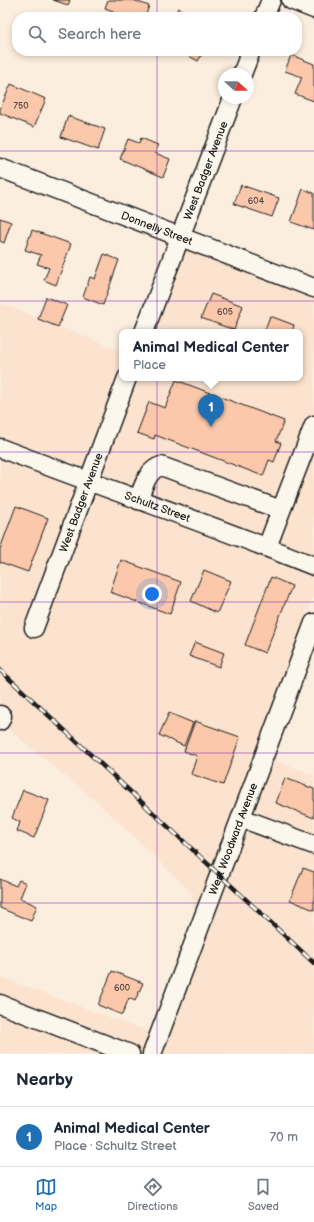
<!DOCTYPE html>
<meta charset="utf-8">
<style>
body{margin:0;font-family:"Balsamiq Sans",sans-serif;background:#f2f2f3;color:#1f2937}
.compass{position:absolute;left:218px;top:68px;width:36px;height:36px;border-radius:50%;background:#fff;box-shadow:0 2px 6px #0003;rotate:111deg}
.you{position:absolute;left:152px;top:594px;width:14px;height:14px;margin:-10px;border:3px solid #fff;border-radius:50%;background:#1a73e8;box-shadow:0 0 0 6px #1a73e833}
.badge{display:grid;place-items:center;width:26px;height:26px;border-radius:50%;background:#1f6fb2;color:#fff;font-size:13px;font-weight:700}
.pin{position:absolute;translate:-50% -33px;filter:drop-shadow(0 1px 2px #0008)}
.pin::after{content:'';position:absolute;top:21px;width:14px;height:12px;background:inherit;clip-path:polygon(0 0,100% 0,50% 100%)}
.popup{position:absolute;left:119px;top:329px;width:184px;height:52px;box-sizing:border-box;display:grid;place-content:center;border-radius:8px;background:#fff;filter:drop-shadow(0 1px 3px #0005);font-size:13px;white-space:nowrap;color:#747a83}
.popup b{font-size:15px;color:#1f2937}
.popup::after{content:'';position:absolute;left:50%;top:100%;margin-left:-8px;border:8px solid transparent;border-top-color:#fff}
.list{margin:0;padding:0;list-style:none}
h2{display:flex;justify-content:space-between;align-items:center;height:52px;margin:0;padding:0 16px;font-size:17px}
h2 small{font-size:13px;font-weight:400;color:#747a83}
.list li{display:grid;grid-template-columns:26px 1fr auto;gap:12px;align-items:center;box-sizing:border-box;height:60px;padding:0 16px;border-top:1px solid #e0e1e3}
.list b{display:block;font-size:15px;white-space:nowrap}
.list p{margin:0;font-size:13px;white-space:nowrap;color:#747a83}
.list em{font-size:13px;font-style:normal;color:#747a83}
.icon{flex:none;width:22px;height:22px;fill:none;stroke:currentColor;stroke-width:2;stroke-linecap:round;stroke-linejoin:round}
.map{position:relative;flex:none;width:314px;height:1054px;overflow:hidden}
.search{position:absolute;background:#fff;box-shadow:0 2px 6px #0003;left:12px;right:12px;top:12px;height:44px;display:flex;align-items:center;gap:10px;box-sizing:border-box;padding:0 14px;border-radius:16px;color:#747a83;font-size:15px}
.sheet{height:112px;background:#fff}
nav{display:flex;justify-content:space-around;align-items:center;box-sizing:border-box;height:56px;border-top:1px solid #e0e1e3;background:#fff;font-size:11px;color:#747a83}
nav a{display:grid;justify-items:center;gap:2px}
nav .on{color:#1f6fb2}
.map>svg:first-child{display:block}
.built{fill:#fbe3cf}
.building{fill:#fbc8ab;stroke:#1c1c1c}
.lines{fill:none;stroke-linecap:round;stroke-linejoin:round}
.minor-casing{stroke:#1c1c1c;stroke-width:21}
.minor{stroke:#fbf7ec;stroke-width:18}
.rail-casing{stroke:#1c1c1c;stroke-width:4.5}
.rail{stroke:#fbf7ec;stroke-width:3;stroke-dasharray:9;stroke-linecap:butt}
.grid{fill:none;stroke:#7b2cbf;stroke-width:1;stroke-opacity:0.55}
.labels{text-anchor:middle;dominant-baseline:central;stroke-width:3;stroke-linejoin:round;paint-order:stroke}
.number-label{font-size:9px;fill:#544740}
.street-label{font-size:11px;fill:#1c1c1c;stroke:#fbf7ec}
</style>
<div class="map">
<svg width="314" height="1054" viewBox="0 0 314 1054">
<rect width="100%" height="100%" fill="#fbeedf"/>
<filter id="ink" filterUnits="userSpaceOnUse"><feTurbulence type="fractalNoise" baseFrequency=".025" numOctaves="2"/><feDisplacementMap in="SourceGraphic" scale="8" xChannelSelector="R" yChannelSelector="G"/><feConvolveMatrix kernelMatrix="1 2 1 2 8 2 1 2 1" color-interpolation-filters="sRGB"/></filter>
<g filter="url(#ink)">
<path class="built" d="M 177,239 L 314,291 L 314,595 L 195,912 L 191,892 L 105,809 L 0,722 L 0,303 L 122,351 L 122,378 L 300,378 L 300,332 L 146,332 Z
M 284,731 L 275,760 L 314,775 L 314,1054 L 163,1054 Z
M 0,977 L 150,1032 L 142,1054 L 0,1054 Z"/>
<path class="building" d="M 53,0 L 70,0 L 68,5 Z
M 108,0 L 133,0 L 149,6 L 145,17 L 111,17 L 113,11 L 105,8 Z
M 178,8 L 191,15 L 189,17 L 174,17 Z
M 180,51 L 204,51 L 198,61 Z
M 291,55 L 314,64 L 314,101 L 295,94 L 302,77 L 285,71 Z
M 11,84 L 46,99 L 34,127 L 0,113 L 0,109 Z
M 68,116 L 105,129 L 98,150 L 61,137 Z
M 141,138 L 158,145 L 155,153 L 170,159 L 163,177 L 120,159 L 128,139 L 139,143 Z
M 241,185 L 279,198 L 272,217 L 234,204 Z
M 303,189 L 314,193 L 314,230 L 291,222 Z
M 0,218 L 11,222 L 4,243 L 0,241 Z
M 32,230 L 71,244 L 56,285 L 44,280 L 49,268 L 37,264 L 41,255 L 25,250 Z
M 104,254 L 119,260 L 103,305 L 83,297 L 90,277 L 95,279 Z
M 211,294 L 243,306 L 234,330 L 201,318 Z
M 46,297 L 67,305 L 58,327 L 38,319 Z
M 270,316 L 294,325 L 292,332 L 264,332 Z
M 176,380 L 284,421 L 276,441 L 281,443 L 274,462 L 269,460 L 263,476 L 155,435 L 154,439 L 137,433 L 149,402 L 165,408 Z
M 16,506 L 48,518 L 28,572 L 0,562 L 0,549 Z
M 121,560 L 181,582 L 170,614 L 110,592 Z
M 204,570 L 231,581 L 217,613 L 191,601 Z
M 271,577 L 292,586 L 265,653 L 245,645 Z
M 195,642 L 224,653 L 219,667 L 189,656 Z
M 169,713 L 193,723 L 184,746 L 159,735 Z
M 195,721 L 240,737 L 223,785 L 191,774 L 197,756 L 184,751 Z
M 285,778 L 314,789 L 314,818 L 276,803 Z
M 23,790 L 49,800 L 34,838 L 17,831 L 20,822 L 12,818 Z
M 303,868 L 314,872 L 314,910 L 290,900 Z
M 0,879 L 16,886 L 19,880 L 26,883 L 20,898 L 37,906 L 31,921 L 0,908 Z
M 112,971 L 143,983 L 135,1001 L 129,998 L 122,1015 L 98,1005 Z"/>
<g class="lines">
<defs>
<g id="minor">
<path d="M 291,0 L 314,9"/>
<path d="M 264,17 L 271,0"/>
<path d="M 242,74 L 251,51"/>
<path id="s1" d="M 0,168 L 314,288"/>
<path id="s2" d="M 144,332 L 233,98"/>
<path id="s3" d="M 0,448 C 104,488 210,524 314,566"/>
<path d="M 138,500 C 143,488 147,470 161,466 L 281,510"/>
<path d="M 267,547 L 314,425"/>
<path id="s4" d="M 34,628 L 127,378"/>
<path d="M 0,715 L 2,716 L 0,721"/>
<path d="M 241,818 L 314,845"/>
<path d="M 0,1004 L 130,1054"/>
<path id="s5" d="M 152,1054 L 314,623"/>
</g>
</defs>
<use href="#minor" class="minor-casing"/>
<use href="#minor" class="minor"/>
<defs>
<path id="rail" d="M 0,670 L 314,963"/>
</defs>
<use href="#rail" class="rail-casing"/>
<use href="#rail" class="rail"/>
</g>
</g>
<path class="grid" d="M 157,0 L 157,17M 157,51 L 157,1054M 0,151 L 314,151M 0,301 L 314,301M 0,452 L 314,452M 0,602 L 314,602M 0,753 L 314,753M 0,903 L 314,903"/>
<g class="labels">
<g class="number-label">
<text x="21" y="106">750</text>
<text x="256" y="201">604</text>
<text x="225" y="312">605</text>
<text x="122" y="988">600</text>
</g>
<g class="street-label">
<text stroke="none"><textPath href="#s2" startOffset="173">West Badger Avenue</textPath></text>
<text stroke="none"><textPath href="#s1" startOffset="168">Donnelly Street</textPath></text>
<text stroke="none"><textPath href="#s4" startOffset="134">West Badger Avenue</textPath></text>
<text stroke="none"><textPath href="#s3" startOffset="168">Schultz Street</textPath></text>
<text stroke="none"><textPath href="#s5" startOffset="230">West Woodward Avenue</textPath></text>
</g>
</g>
</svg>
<svg class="compass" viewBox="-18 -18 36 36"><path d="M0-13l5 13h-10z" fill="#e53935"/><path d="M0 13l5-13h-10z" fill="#747a83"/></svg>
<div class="you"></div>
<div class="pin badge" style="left:211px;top:427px">1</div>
<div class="popup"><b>Animal Medical Center</b>Place</div>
<div class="search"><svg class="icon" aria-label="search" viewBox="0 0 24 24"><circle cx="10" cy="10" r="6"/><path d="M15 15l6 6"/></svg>Search here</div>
</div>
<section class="sheet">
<h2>Nearby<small></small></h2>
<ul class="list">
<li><span class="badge">1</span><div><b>Animal Medical Center</b><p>Place · Schultz Street</p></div><em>70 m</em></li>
</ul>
</section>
<nav>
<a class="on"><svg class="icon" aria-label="map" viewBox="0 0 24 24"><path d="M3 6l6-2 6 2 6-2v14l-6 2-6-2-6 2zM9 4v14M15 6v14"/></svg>Map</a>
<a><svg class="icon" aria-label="directions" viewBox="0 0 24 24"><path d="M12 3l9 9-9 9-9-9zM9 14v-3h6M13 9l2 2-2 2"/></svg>Directions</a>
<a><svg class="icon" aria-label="saved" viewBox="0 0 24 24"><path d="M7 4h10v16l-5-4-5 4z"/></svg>Saved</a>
</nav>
